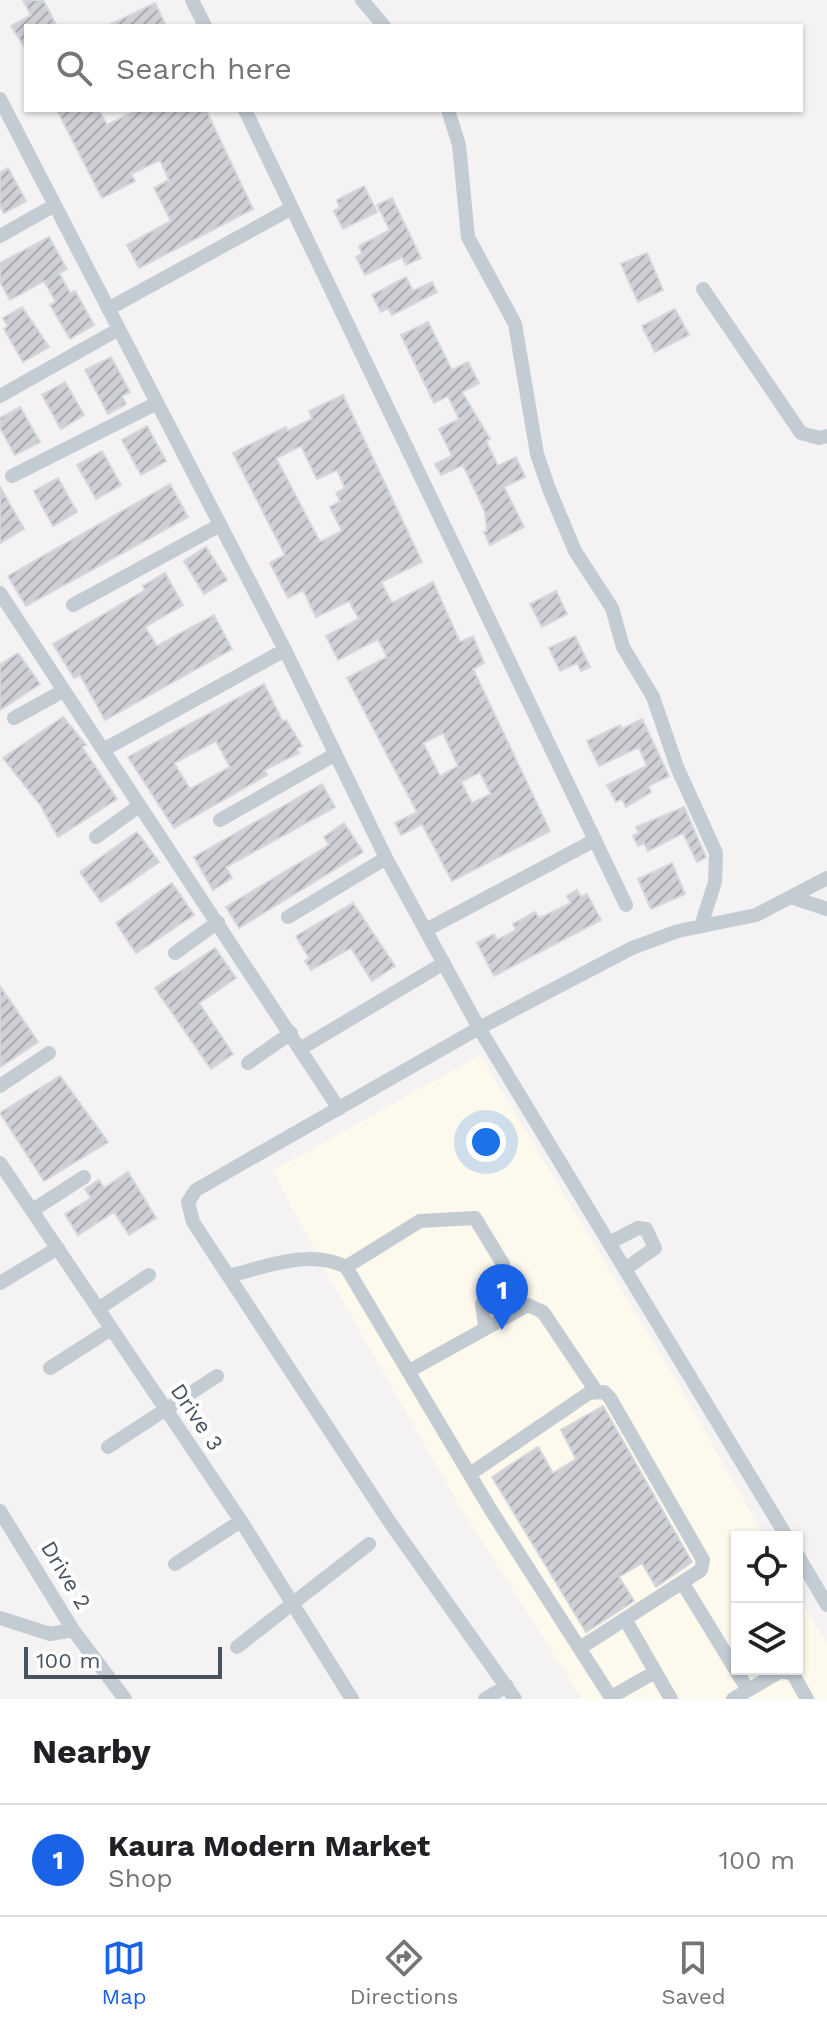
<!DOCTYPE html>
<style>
body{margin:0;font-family:"Work Sans",sans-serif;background:#f2f2f2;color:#202124}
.controls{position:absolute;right:24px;bottom:24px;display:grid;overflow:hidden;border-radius:0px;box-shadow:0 2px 6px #0004}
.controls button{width:72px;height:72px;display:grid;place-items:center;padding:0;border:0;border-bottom:2px solid #e0e0e0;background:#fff;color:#202124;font:40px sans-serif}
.scale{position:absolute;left:24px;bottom:20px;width:198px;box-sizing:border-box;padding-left:8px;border:4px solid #495360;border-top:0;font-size:22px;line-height:28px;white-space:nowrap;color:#495360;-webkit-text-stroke:6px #fff;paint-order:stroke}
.you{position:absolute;left:486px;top:1142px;width:28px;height:28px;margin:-20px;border:6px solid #fff;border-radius:50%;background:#1a73e8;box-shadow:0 0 0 12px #1a73e833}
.badge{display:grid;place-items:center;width:52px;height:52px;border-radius:50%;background:#1a63e6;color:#fff;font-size:26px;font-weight:700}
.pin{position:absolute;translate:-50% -66px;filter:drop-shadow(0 2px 4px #0008)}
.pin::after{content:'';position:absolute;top:42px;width:28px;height:24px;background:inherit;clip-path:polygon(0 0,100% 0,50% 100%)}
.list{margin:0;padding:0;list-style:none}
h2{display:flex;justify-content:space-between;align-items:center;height:104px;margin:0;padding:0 32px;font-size:34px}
h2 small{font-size:26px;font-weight:400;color:#757577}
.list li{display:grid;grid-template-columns:52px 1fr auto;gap:24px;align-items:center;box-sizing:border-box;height:112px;padding:0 32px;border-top:2px solid #e0e0e0}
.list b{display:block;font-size:30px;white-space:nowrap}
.list p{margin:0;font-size:26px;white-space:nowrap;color:#757577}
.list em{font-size:26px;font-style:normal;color:#757577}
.icon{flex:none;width:44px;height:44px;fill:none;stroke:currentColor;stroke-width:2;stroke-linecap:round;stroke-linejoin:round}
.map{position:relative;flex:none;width:827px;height:1699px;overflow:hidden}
.search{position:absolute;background:#fff;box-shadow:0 2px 6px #0004;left:24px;right:24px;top:24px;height:88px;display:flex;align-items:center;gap:20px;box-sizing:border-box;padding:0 28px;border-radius:0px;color:#757577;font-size:30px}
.sheet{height:216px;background:#fff}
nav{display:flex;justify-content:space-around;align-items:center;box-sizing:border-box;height:112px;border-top:2px solid #e0e0e0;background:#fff;font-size:22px;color:#757577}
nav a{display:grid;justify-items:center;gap:4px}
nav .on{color:#1a63e6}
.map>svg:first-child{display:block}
.commercial{fill:#fdf9ed}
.building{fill:url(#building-hatch);stroke:#d6d7dd;stroke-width:2;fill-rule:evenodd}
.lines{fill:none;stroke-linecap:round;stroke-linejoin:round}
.minor{stroke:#c3cbd3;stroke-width:14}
.labels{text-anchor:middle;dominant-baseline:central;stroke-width:8;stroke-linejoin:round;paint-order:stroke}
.street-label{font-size:22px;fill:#495360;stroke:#fff}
</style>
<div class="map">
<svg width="827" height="1699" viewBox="0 0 827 1699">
<defs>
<pattern id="building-hatch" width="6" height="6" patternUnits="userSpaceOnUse" patternTransform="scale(2)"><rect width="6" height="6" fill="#ced0d6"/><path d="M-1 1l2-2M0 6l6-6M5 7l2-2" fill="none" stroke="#a9abb1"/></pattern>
</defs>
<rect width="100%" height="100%" fill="#f4f2f2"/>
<path class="commercial" d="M 480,1055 L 677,1382 L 765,1537 L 737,1537 L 737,1669 L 797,1669 L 797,1593 L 827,1644 L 827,1699 L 582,1699 L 456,1500 L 329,1277 L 273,1171 Z"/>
<path class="building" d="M 23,0 L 43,0 L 57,26 L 26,26 L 26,49 L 11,26 L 31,15 Z
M 155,3 L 166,26 L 107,26 Z
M 57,110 L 99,110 L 107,125 L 137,110 L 206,110 L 253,209 L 139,268 L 127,245 L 171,221 L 154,188 L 169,180 L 160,160 L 131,174 L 135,181 L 102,198 Z
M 8,168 L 26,201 L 4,213 L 0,206 L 0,173 Z
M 364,186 L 377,212 L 343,229 L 334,211 L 340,208 L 337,200 Z
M 392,198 L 421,258 L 406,265 L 402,257 L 365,275 L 356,257 L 362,254 L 359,246 L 390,230 L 377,205 Z
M 49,237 L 67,269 L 59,273 L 70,293 L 75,291 L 94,325 L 70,339 L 50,305 L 56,302 L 44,281 L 10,300 L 0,282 L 0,263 Z
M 647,253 L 663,290 L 638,302 L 621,264 Z
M 406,277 L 413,291 L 432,282 L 437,292 L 392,315 L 388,308 L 381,312 L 372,295 Z
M 22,307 L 49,347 L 23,362 L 4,329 L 8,326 L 3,318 Z
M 675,309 L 689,335 L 655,352 L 642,326 Z
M 428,322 L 452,370 L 468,362 L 479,383 L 462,392 L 490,439 L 486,441 L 498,466 L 516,457 L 525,477 L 504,487 L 524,527 L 490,545 L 484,532 L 487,531 L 485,512 L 463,465 L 441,475 L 435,464 L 452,456 L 439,429 L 459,419 L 448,396 L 434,403 L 401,335 Z
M 111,357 L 130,392 L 122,396 L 126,404 L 108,414 L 85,370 Z
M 65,382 L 84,415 L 61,429 L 42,395 Z
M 343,395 L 422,562 L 381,582 L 392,603 L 433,582 L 460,642 L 473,636 L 484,663 L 473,669 L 550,831 L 452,881 L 422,824 L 401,835 L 395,823 L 417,812 L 347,678 L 387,657 L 378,639 L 338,660 L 326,636 L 359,619 L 349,601 L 316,617 L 303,590 L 288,598 L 270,563 L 285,555 L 233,453 L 286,427 L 287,431 L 312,419 L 309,411 ZM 301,446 L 317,479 L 337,470 L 345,488 L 336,493 L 340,501 L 330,507 L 342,531 L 320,542 L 276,458 ZM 443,733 L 458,766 L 440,776 L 423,743 ZM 480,772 L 491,794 L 472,803 L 461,782 Z
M 20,407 L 40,442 L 15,455 L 0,428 L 0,418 Z
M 147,426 L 166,461 L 141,475 L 122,440 Z
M 102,451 L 121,485 L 96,499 L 77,465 Z
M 58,478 L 77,512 L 53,526 L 34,491 Z
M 170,484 L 188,517 L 26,606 L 8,576 Z
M 0,487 L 24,529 L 0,543 Z
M 206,547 L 227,580 L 204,594 L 184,561 Z
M 165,573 L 183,605 L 145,627 L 157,646 L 214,615 L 232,649 L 105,720 L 80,675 L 74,678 L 53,644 L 145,590 L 143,586 Z
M 556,591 L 567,614 L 542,627 L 530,604 Z
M 575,636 L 590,667 L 581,671 L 577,663 L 560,671 L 549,648 Z
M 18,653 L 40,684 L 0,710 L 0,665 Z
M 264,684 L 283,722 L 286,720 L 302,746 L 297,749 L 299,753 L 264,770 L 267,775 L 174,828 L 128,757 ZM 216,741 L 230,767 L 190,789 L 174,763 Z
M 63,717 L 86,745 L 82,747 L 117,799 L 58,837 L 41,806 L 3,758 Z
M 642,719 L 669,776 L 648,786 L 651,792 L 626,807 L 622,799 L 616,802 L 607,785 L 647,766 L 639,747 L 599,766 L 587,741 L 620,725 L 622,729 Z
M 322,784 L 335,807 L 226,867 L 232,878 L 213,890 L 194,857 Z
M 684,807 L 706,857 L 697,862 L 683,833 L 648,851 L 644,843 L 638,846 L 633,836 L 639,833 L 636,827 Z
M 344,823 L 363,852 L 239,928 L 226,907 L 329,845 L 324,837 Z
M 137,832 L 159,862 L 101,902 L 80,872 Z
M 672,863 L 685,894 L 651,909 L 638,879 Z
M 172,883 L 194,915 L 136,953 L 116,923 Z
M 577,890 L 581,897 L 587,894 L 601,920 L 494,976 L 477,943 L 494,934 L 497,940 L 516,930 L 513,924 L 535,912 L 539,918 L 546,915 L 571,903 L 567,896 Z
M 353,903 L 395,966 L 372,981 L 351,948 L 311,970 L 305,961 L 309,958 L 296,936 Z
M 215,948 L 236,978 L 199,1003 L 233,1054 L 211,1069 L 155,988 Z
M 0,986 L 38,1042 L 0,1067 Z
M 60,1076 L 108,1142 L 44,1181 L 0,1113 Z
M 128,1172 L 156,1218 L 129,1235 L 114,1212 L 78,1235 L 65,1214 L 91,1198 L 85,1189 L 99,1180 L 104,1188 Z
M 603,1406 L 692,1562 L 656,1587 L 642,1563 L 619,1577 L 634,1601 L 586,1632 L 492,1477 L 538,1447 L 553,1473 L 576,1459 L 561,1430 Z"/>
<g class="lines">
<path class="minor" d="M 192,0 L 205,26
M 362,0 L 384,26
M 0,99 L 285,650 L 386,858 L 479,1028 L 787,1537
M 245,110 L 626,905
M 448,110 L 459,145 L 468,237 L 515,324 L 537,454 L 549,489 L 575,551 L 612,608 L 623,647 L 653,697 L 677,767 L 716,853 L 715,882 L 701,926
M 0,236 L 55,205
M 703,289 L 801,433 L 819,438 L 827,436
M 108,309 L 292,208
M 0,396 L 119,329
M 12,476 L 157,403
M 0,593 L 339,1109
M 73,605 L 220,525
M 14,718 L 63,691
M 105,749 L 285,650
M 220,820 L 334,755
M 96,837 L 139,806
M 794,898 L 827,909
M 288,917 L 386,858
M 426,930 L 595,840
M 175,953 L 218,922
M 300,1049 L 444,963
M 248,1063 L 291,1033
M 0,1086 L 49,1053
M 0,1163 L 241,1521 L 352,1699
M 33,1210 L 84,1177
M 609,1243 L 638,1228 L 646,1229 L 655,1248 L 625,1269
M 346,1267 L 420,1221 L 475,1218 L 503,1264 L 482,1304 L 485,1326
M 228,1276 C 266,1267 310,1248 346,1267 L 489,1507 L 612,1699
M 0,1283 L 58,1248
M 98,1309 L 149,1275
M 50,1368 L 111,1329
M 409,1371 L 528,1305 L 543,1312 L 596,1391
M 108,1447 L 217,1376
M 470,1474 L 589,1393 L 604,1392 L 610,1398 L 703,1560 L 701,1570 L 580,1648
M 0,1511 L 73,1630 L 125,1699
M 797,1554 L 827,1605
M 175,1564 L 241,1521
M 682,1582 L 748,1690
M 0,1618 L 50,1634 L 73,1630
M 625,1619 L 671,1699
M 237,1647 L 369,1544
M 611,1697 L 655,1672
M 485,1699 L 507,1686
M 515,1699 L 391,1524 L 193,1222 L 188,1202 L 196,1190 L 248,1160 L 479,1028 L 632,948 L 678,931 L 756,915 L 827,878
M 733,1699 L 781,1671 L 793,1674 L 807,1699"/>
</g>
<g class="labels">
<g class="street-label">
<text transform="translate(197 1417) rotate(56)">Drive 3</text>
<text transform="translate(66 1575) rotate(59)">Drive 2</text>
</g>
</g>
</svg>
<div class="controls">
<button><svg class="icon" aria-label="locate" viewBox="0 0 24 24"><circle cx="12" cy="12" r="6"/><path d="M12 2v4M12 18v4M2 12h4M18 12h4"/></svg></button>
<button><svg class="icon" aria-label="layers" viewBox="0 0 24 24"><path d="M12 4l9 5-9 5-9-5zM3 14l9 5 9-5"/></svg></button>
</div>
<div class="scale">100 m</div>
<div class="you"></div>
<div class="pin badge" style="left:502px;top:1330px">1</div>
<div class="search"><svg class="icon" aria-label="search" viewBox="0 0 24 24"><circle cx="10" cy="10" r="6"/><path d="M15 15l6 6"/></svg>Search here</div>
</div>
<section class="sheet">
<h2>Nearby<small></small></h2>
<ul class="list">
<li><span class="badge">1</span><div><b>Kaura Modern Market</b><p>Shop</p></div><em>100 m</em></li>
</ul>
</section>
<nav>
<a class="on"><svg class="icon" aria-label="map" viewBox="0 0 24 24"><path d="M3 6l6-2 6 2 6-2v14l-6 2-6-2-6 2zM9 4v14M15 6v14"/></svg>Map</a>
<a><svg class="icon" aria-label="directions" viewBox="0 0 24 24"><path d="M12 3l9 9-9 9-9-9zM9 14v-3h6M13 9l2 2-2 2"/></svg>Directions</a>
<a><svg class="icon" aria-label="saved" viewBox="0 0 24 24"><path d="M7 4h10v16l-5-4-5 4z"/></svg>Saved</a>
</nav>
